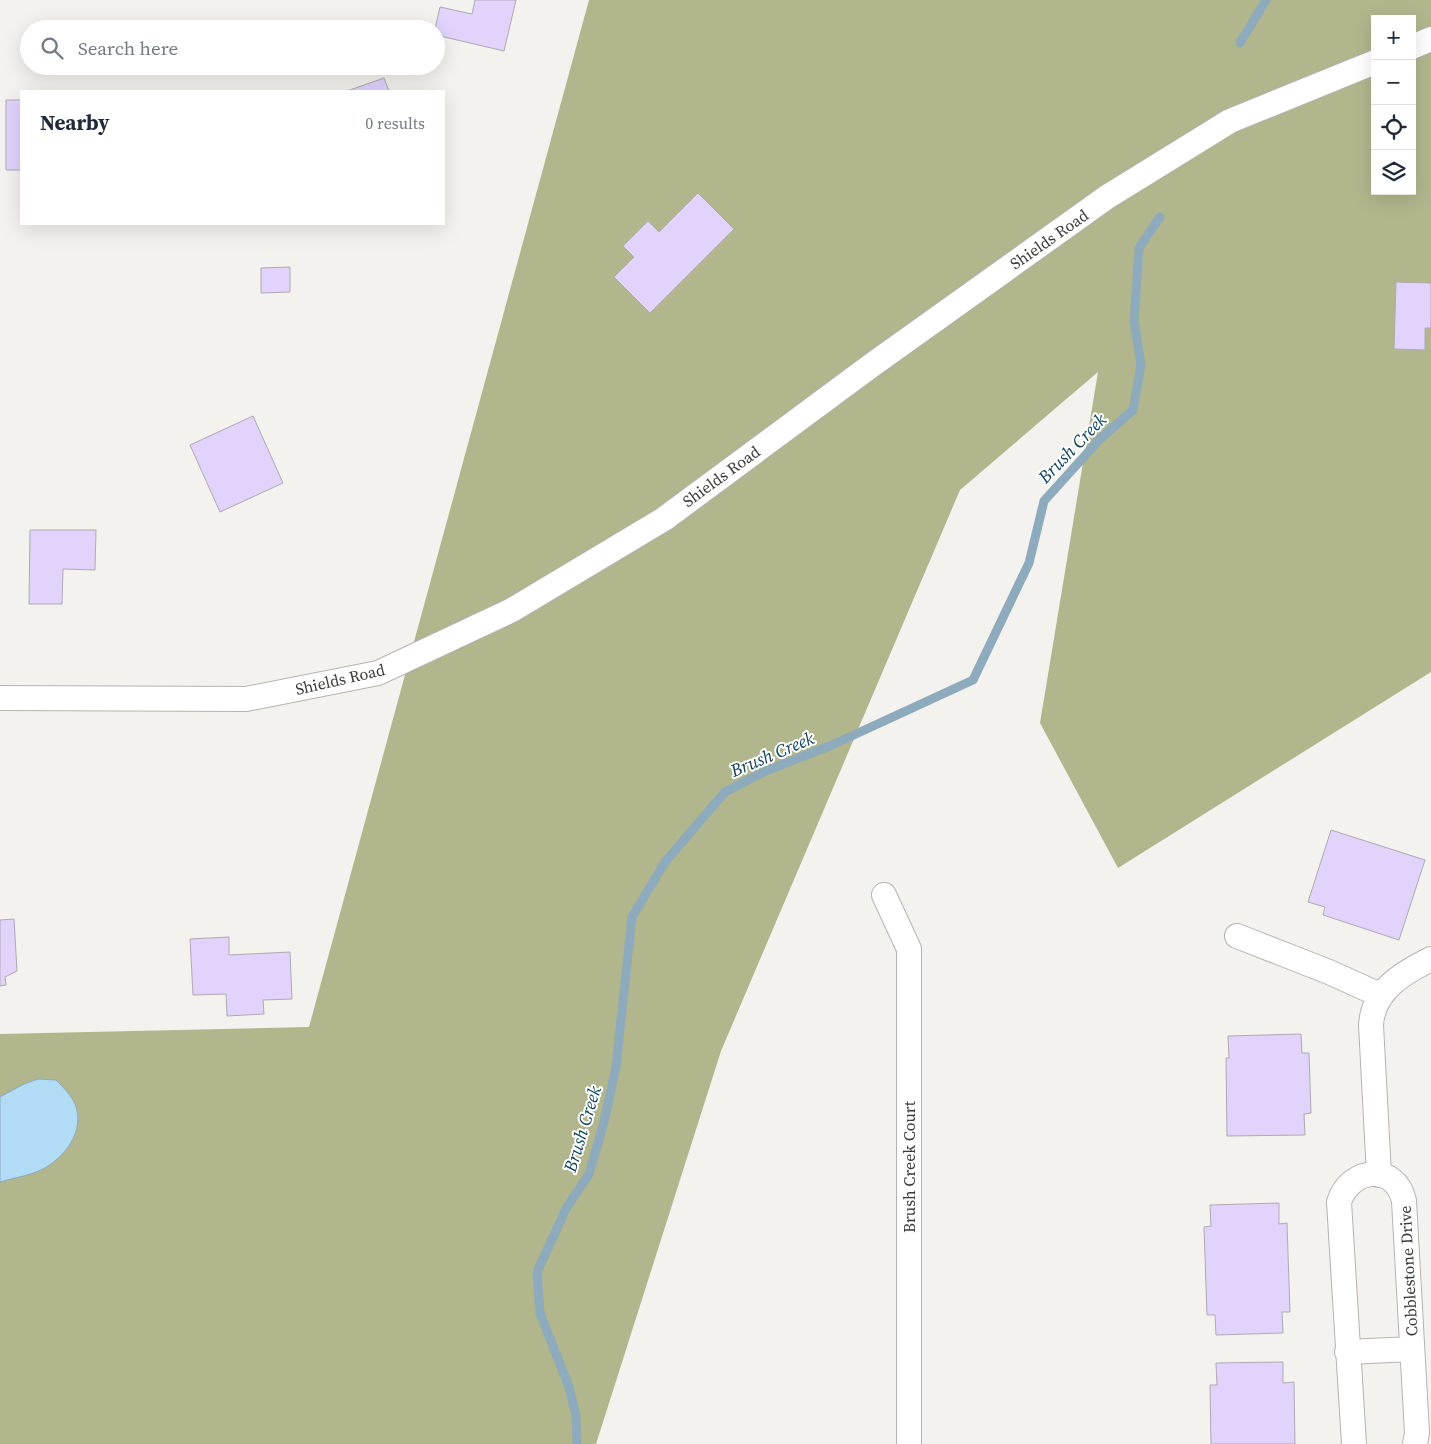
<!DOCTYPE html>
<meta charset="utf-8">
<style>
body{margin:0;font-family:"Source Serif 4",serif;background:#f6f6f7;color:#1f2937}
.controls{position:absolute;right:15px;top:15px;display:grid;overflow:hidden;border-radius:0px;box-shadow:0 5px 20px #0002}
.controls button{width:45px;height:45px;display:grid;place-items:center;padding:0;border:0;border-bottom:1px solid #e0e1e3;background:#fff;color:#1f2937;font:25px sans-serif}
.list{margin:0;padding:0;list-style:none}
h2{display:flex;justify-content:space-between;align-items:center;height:65px;margin:0;padding:0 20px;font-size:21px}
h2 small{font-size:16px;font-weight:400;color:#747a83}
.icon{flex:none;width:28px;height:28px;fill:none;stroke:currentColor;stroke-width:2;stroke-linecap:round;stroke-linejoin:round}
.map{position:relative;flex:none;width:1431px;height:1444px;overflow:hidden}
.search{position:absolute;background:#fff;box-shadow:0 5px 20px #0002;left:20px;top:20px;width:425px;height:55px;display:flex;align-items:center;gap:12px;box-sizing:border-box;padding:0 18px;border-radius:28px;color:#747a83;font-size:19px}
.panel{position:absolute;background:#fff;box-shadow:0 5px 20px #0002;left:20px;top:90px;width:425px;height:135px;border-radius:0px}
.map>svg:first-child{display:block}
.forest{fill:#b1b68c;fill-rule:evenodd}
.water{fill:#b2dbf6;stroke:#8eaabd}
.lines{fill:none;stroke-linecap:round;stroke-linejoin:round}
.stream{stroke:#8eaabd;stroke-width:9}
.building{fill:#e1d3fc;stroke:#adabaf}
.minor-casing{stroke:#b5b3af;stroke-width:26}
.minor{stroke:#fff;stroke-width:24}
.labels{text-anchor:middle;dominant-baseline:central;stroke-width:4;stroke-linejoin:round;paint-order:stroke}
.street-label{font-size:16px;fill:#3a3937;stroke:#fff}
.water-label{font-size:18px;font-style:italic;fill:#0e425d;stroke:#fff}
</style>
<div class="map">
<svg width="1431" height="1444" viewBox="0 0 1431 1444">
<rect width="100%" height="100%" fill="#f4f2ee"/>
<path class="forest" d="M 589,0 L 1431,0 L 1431,672 L 1118,868 L 1040,723 L 1098,372 L 960,490 L 721,1051 L 596,1444 L 0,1444 L 0,1034 L 309,1027 ZM 1375,19 L 1412,19 L 1412,191 L 1375,191 Z"/>
<path class="water" d="M 38,1079 L 56,1080 C 63,1087 71,1095 75,1104 C 86,1131 64,1159 41,1170 C 28,1176 13,1178 0,1182 L 0,1097 L 24,1084 Z"/>
<g class="lines">
<path class="stream" d="M 1240,43 L 1266,0
M 577,1444 L 576,1416 L 569,1387 L 540,1313 L 537,1272 L 567,1207 L 589,1174 L 604,1122 L 616,1067 L 632,917 L 665,862 L 725,792 L 766,771 L 832,745 L 973,680 L 1029,563 L 1044,501 L 1100,439 L 1133,410 L 1141,365 L 1134,321 L 1139,248 L 1160,217"/>
</g>
<path class="building" d="M 475,0 L 516,0 L 504,51 L 436,35 L 435,29 L 440,7 L 472,14 Z
M 384,78 L 389,91 L 347,91 Z
M 6,100 L 21,100 L 21,170 L 6,170 Z
M 698,193 L 734,229 L 650,313 L 614,277 L 634,257 L 623,246 L 648,221 L 659,232 Z
M 290,267 L 290,292 L 261,293 L 261,268 Z
M 1396,282 L 1431,283 L 1431,328 L 1425,328 L 1425,350 L 1394,349 Z
M 253,416 L 283,483 L 220,512 L 190,445 Z
M 30,530 L 96,530 L 95,570 L 63,569 L 62,604 L 29,604 Z
M 1331,830 L 1425,860 L 1399,940 L 1323,915 L 1325,907 L 1308,902 Z
M 14,919 L 17,971 L 5,977 L 6,985 L 0,986 L 0,920 Z
M 229,937 L 229,955 L 290,952 L 292,999 L 263,1000 L 264,1014 L 227,1016 L 226,994 L 193,995 L 190,939 Z
M 1301,1034 L 1302,1053 L 1309,1053 L 1311,1113 L 1304,1114 L 1305,1135 L 1227,1136 L 1226,1058 L 1229,1058 L 1228,1036 Z
M 1279,1203 L 1279,1224 L 1287,1223 L 1290,1312 L 1282,1312 L 1283,1333 L 1216,1335 L 1215,1315 L 1207,1315 L 1204,1227 L 1211,1226 L 1210,1205 Z
M 1283,1362 L 1283,1383 L 1294,1382 L 1295,1444 L 1211,1444 L 1210,1385 L 1217,1385 L 1216,1363 Z"/>
<g class="lines">
<defs>
<path id="minor" d="M 1412,47 L 1431,39
M 0,698 L 246,699 L 378,673 L 512,610 L 664,519 L 872,365 L 1107,197 L 1230,121 L 1375,62
M 884,895 L 909,949 L 909,1444
M 1237,936 L 1329,972 L 1380,995
M 1379,1175 L 1371,1025 C 1373,990 1403,973 1431,959
M 1347,1352 L 1412,1349
M 1354,1444 L 1339,1202 C 1350,1167 1396,1163 1404,1201 L 1417,1433 L 1415,1444"/>
</defs>
<use href="#minor" class="minor-casing"/>
<use href="#minor" class="minor"/>
</g>
<g class="labels">
<g class="street-label">
<text transform="translate(1049 239) rotate(-35)">Shields Road</text>
<text transform="translate(721 476) rotate(-36)">Shields Road</text>
<text transform="translate(340 679) rotate(-13)">Shields Road</text>
<text transform="translate(909 1167) rotate(-90)">Brush Creek Court</text>
<text transform="translate(1408 1271) rotate(-93)">Cobblestone Drive</text>
</g>
<g class="water-label">
<text transform="translate(1072 448) rotate(-46)">Brush Creek</text>
<text transform="translate(772 754) rotate(-23)">Brush Creek</text>
<text transform="translate(582 1129) rotate(-73)">Brush Creek</text>
</g>
</g>
</svg>
<div class="controls">
<button>+</button>
<button>−</button>
<button><svg class="icon" aria-label="locate" viewBox="0 0 24 24"><circle cx="12" cy="12" r="6"/><path d="M12 2v4M12 18v4M2 12h4M18 12h4"/></svg></button>
<button><svg class="icon" aria-label="layers" viewBox="0 0 24 24"><path d="M12 4l9 5-9 5-9-5zM3 14l9 5 9-5"/></svg></button>
</div>
<div class="search"><svg class="icon" aria-label="search" viewBox="0 0 24 24"><circle cx="10" cy="10" r="6"/><path d="M15 15l6 6"/></svg>Search here</div>
<section class="panel">
<h2>Nearby<small>0 results</small></h2>
<ul class="list">
</ul>
</section>
</div>
